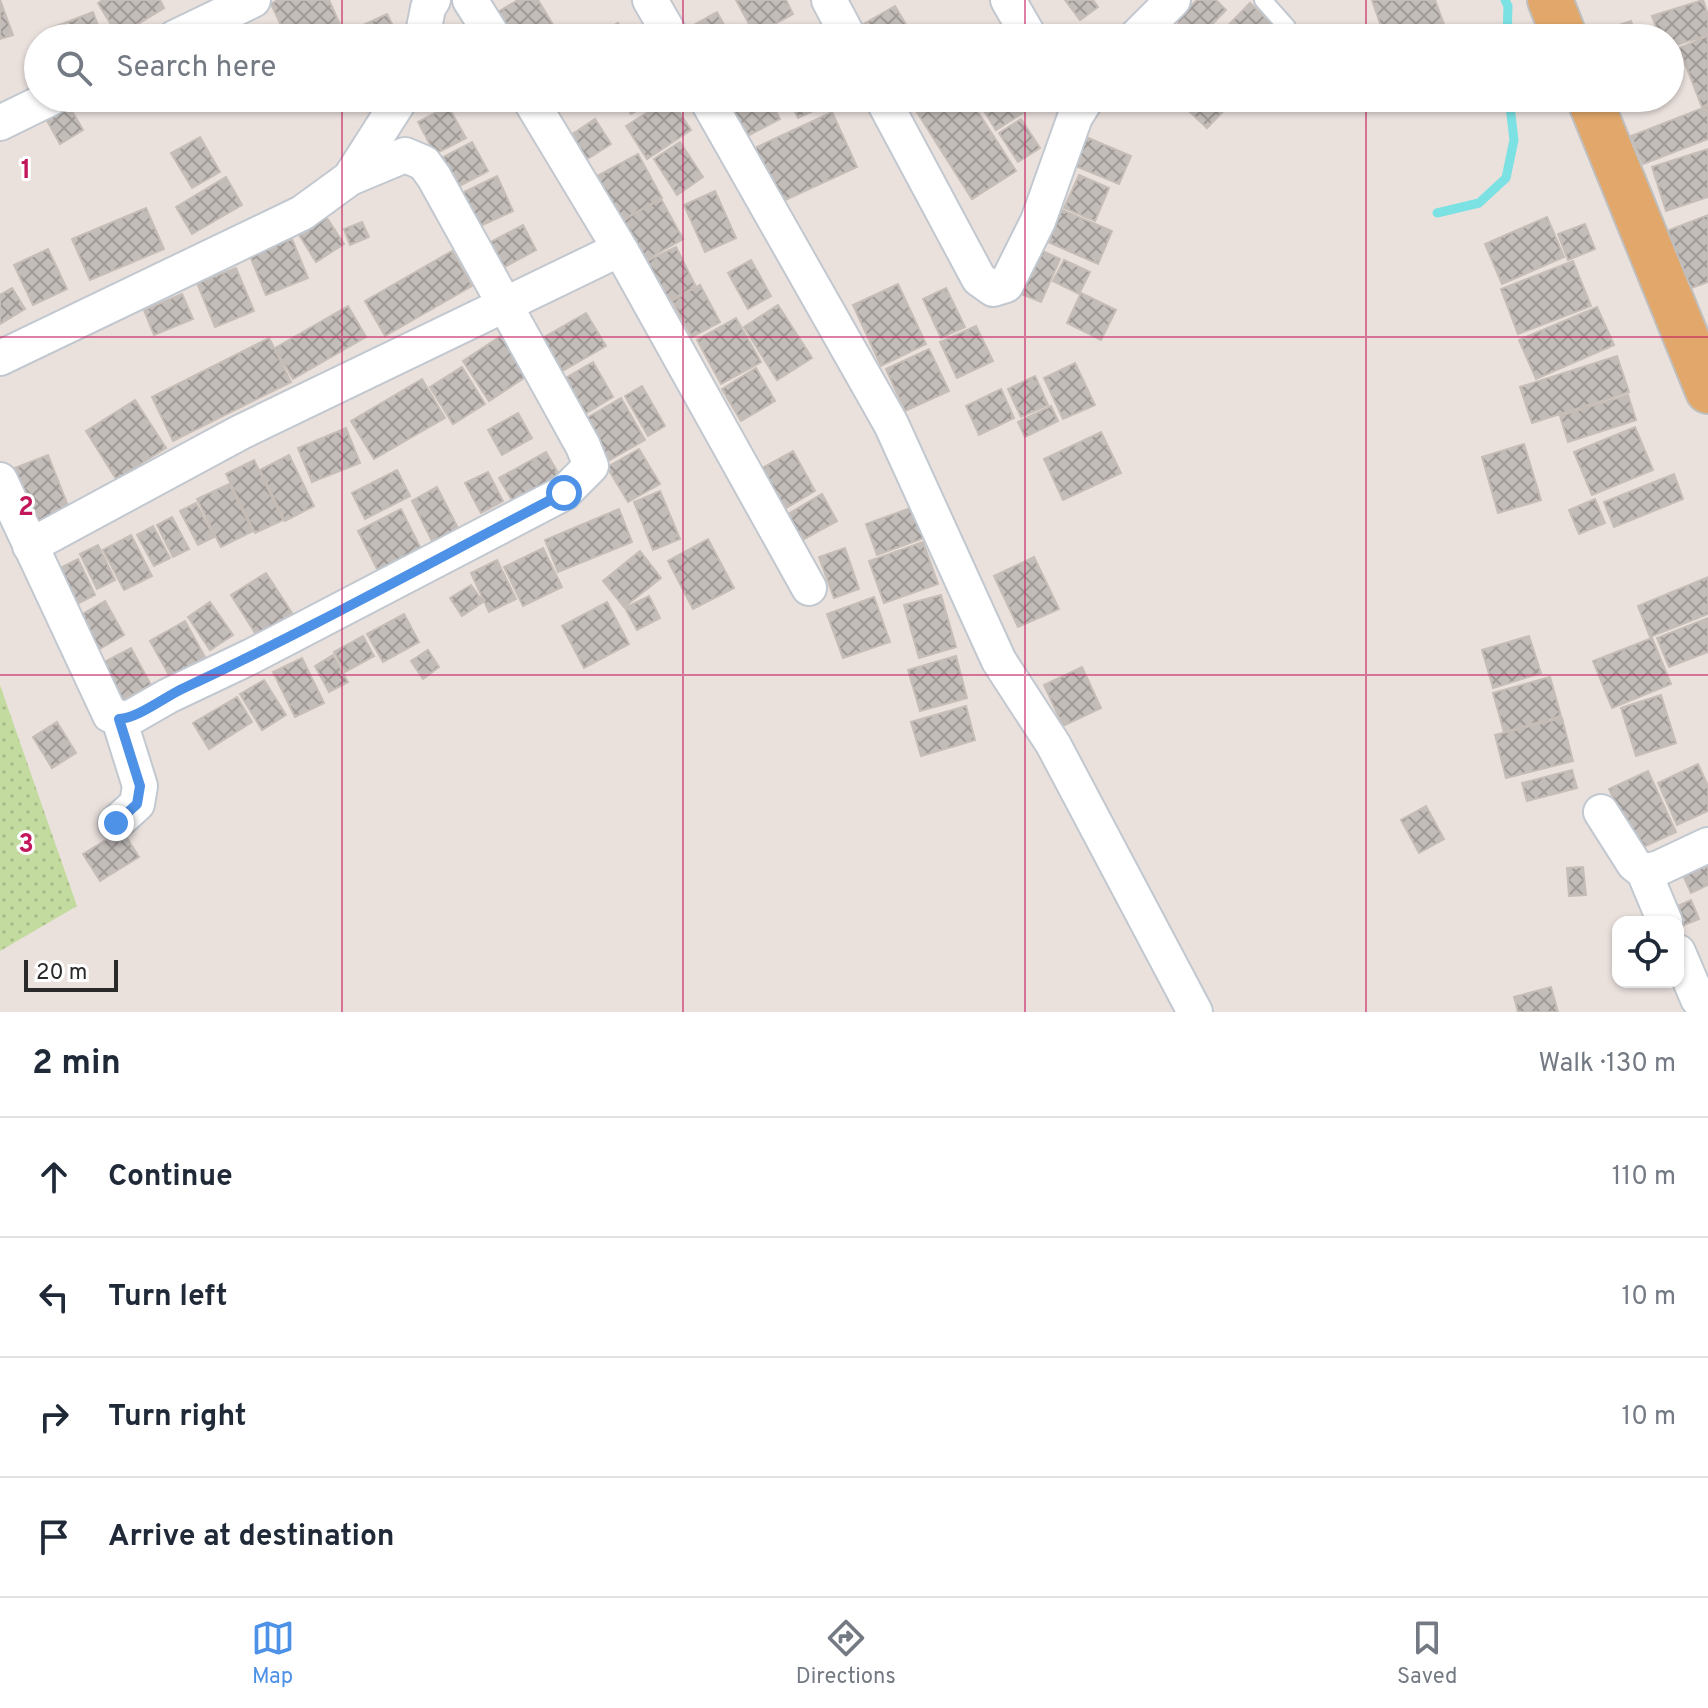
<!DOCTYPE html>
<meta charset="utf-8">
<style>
body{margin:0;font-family:Overpass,sans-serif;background:#f6f6f7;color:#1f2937}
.controls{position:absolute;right:24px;bottom:24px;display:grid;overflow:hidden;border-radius:16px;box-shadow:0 2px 6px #0004}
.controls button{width:72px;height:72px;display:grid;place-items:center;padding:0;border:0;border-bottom:2px solid #e0e1e3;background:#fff;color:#1f2937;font:40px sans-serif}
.scale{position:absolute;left:24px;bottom:20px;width:94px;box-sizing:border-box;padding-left:8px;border:4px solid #2a2a2a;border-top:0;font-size:22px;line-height:28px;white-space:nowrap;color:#2a2a2a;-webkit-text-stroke:6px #fff;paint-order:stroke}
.stop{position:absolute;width:24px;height:24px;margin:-18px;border:6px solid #4e92e7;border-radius:50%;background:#fff}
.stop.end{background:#4e92e7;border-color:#fff;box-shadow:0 2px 8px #0008}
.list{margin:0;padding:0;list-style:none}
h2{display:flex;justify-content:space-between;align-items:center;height:104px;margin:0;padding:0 32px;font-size:34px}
h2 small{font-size:26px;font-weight:400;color:#747a83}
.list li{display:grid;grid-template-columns:52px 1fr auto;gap:24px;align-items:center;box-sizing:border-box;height:120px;padding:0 32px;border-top:2px solid #e0e1e3}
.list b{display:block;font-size:30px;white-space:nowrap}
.list em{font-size:26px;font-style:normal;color:#747a83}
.icon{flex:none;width:44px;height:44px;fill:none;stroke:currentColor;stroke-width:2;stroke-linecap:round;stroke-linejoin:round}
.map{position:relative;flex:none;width:1708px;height:1012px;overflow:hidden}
.search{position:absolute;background:#fff;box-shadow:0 2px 6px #0004;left:24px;right:24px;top:24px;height:88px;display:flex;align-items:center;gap:20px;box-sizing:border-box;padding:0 28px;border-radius:44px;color:#747a83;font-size:30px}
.sheet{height:584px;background:#fff}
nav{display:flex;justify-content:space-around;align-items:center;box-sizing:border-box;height:112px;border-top:2px solid #e0e1e3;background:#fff;font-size:22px;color:#747a83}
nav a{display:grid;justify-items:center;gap:4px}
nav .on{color:#4e92e7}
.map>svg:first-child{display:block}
.grass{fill:url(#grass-dots)}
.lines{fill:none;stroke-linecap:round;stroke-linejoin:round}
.stream{stroke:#7be1e2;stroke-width:9}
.building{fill:url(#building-cross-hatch);stroke:#c6bdb7;stroke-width:2}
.service-casing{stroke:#c2c8cf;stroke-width:20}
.minor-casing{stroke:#c2c8cf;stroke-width:38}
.primary-casing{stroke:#bfbfbf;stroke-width:48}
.service{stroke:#fff;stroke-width:16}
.minor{stroke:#fff;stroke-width:34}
.primary{stroke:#e2a86b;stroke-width:44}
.route{stroke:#4e92e7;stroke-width:10}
.grid{fill:none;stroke:#c2185b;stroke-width:2;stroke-opacity:0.55}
.grid-label{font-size:26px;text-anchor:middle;font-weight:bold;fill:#c2185b;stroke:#fff;stroke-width:6;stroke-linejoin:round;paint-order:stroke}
</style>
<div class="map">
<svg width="1708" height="1012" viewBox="0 0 1708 1012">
<defs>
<pattern id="grass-dots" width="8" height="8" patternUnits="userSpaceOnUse" patternTransform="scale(2)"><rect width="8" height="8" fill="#c3db9f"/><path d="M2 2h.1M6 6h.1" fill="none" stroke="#a8bc89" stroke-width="1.8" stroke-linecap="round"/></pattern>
<pattern id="building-cross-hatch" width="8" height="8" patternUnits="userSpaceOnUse" patternTransform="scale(2)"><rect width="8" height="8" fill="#c3bdb9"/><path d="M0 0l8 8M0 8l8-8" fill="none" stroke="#9f9a97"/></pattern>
</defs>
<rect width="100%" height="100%" fill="#eae1dd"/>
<path class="grass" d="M 0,685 L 77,906 L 0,951 Z"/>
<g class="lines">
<path class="stream" d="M 1505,0 L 1508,6 L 1507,38
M 1437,213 L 1479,203 L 1506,178 L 1514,140 L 1509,98"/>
</g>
<path class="building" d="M 0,0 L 13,35 L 0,39 Z
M 103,0 L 160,0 L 164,8 L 118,36 L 98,3 Z
M 278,0 L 329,0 L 346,38 L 287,38 L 271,4 Z
M 518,0 L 538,0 L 555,28 L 537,38 L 510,38 L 496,13 Z
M 736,0 L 786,0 L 793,14 L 755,35 Z
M 1065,0 L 1093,0 L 1098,7 L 1080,20 Z
M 1197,0 L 1216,0 L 1226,10 L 1199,38 L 1193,38 L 1176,21 Z
M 1372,0 L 1435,0 L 1449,38 L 1385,38 Z
M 1703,0 L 1708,15 L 1708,35 L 1670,47 L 1670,38 L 1660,38 L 1652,16 Z
M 1250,3 L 1287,38 L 1216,38 Z
M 895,6 L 914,38 L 868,38 L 860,26 Z
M 93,12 L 103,38 L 55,38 L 51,28 Z
M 717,12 L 731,38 L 682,38 L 679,33 Z
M 387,14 L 399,38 L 353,38 L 350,31 Z
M 1631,21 L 1637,38 L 1583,38 L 1583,37 Z
M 618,23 L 626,38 L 592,38 Z
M 1169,23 L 1185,38 L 1155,38 Z
M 980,25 L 989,38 L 962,38 Z
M 1708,36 L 1708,104 L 1702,107 L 1679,48 Z
M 621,98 L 658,98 L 631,114 Z
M 670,98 L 691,130 L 647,159 L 626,126 Z
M 717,98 L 769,98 L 780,119 L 740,140 Z
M 788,98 L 841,98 L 798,118 Z
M 908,98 L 969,98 L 1016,171 L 972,199 Z
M 976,98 L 1014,98 L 1023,113 L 996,130 Z
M 1175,98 L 1236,98 L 1207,128 Z
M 68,104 L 83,130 L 60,144 L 45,117 Z
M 448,106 L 466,138 L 435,154 L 418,122 Z
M 1708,106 L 1708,139 L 1643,164 L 1631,136 Z
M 832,112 L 857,167 L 781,202 L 755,148 Z
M 595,119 L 611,144 L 578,165 L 562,141 Z
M 1021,119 L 1040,148 L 1018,162 L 999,133 Z
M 200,137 L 220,172 L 192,188 L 171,153 Z
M 1086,137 L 1131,156 L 1119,184 L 1073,165 Z
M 472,142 L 488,171 L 452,190 L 436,161 Z
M 680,142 L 703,177 L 677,195 L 654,159 Z
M 1708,149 L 1708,197 L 1666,211 L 1652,167 Z
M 638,154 L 662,198 L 613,225 L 588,181 Z
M 1079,175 L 1109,188 L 1095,221 L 1064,208 Z
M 497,176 L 513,211 L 476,228 L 460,194 Z
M 226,177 L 242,205 L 192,234 L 176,207 Z
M 715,191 L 736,238 L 705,252 L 684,205 Z
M 661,199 L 683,239 L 635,266 L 613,226 Z
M 146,208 L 164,249 L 90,280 L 72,239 Z
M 1062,210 L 1112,231 L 1098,264 L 1048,242 Z
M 323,212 L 344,244 L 316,262 L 296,230 Z
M 1708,215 L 1708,282 L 1686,290 L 1664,232 Z
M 1547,217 L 1564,257 L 1502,284 L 1485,244 Z
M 362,222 L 369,237 L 350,245 L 344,229 Z
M 1585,224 L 1595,249 L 1568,260 L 1558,234 Z
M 523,225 L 536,250 L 497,271 L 483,246 Z
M 292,239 L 308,278 L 266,295 L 250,256 Z
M 676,247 L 696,287 L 667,301 L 647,261 Z
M 1034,247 L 1060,259 L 1041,302 L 1016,292 Z
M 48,249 L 67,289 L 33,305 L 14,265 Z
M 452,251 L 472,286 L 385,336 L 365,301 Z
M 751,260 L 771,296 L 748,309 L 728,273 Z
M 1064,260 L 1090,272 L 1079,294 L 1053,281 Z
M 1573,261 L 1591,306 L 1518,334 L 1501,289 Z
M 236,268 L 254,311 L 215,327 L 197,283 Z
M 898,284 L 926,344 L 881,366 L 853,305 Z
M 700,285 L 720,322 L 692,337 L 672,301 Z
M 12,288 L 25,309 L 0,324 L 0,295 Z
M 946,288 L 965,327 L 941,338 L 923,299 Z
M 1081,293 L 1116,310 L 1101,340 L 1067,323 Z
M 182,294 L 193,319 L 154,335 L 144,310 Z
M 778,305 L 812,358 L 777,380 L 744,327 Z
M 348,306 L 366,337 L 293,379 L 275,348 Z
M 1597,307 L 1614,345 L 1536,379 L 1519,340 Z
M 586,313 L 606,346 L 559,373 L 539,340 Z
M 736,318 L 761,362 L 721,384 L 697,340 Z
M 976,326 L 993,361 L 957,378 L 940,342 Z
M 501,336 L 527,376 L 489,401 L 463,361 Z
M 269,338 L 291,382 L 173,441 L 152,397 Z
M 929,349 L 949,391 L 905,411 L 886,369 Z
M 1617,356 L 1629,392 L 1532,423 L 1520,387 Z
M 593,362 L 613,397 L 575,420 L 555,384 Z
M 1075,363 L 1095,405 L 1063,419 L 1044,378 Z
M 462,367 L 485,404 L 453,424 L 430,387 Z
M 756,368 L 775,401 L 741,421 L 722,389 Z
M 1035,376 L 1048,405 L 1021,417 L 1008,389 Z
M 422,379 L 445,418 L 374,459 L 351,421 Z
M 642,386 L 665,426 L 648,436 L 625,396 Z
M 1001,389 L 1014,418 L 979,435 L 966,406 Z
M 1628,395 L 1636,420 L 1568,442 L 1560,416 Z
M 621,398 L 645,440 L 603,464 L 578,423 Z
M 135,400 L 166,448 L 116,479 L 86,431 Z
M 1051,406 L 1058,421 L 1025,437 L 1018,422 Z
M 518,413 L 532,438 L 502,455 L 488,430 Z
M 1635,427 L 1653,470 L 1592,495 L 1574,452 Z
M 346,428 L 360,463 L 312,482 L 298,448 Z
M 1101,432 L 1121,473 L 1063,500 L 1044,459 Z
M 1524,444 L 1541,500 L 1498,513 L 1482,457 Z
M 639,449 L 660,484 L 628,502 L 607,467 Z
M 793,451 L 815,491 L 776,514 L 753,473 Z
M 546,452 L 565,485 L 519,512 L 499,478 Z
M 48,455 L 72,516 L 32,532 L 7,471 Z
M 289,455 L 314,506 L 285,521 L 260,470 Z
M 254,460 L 283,520 L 255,533 L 226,474 Z
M 397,470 L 410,496 L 365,519 L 352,493 Z
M 488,472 L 503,501 L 481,513 L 465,483 Z
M 1674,474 L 1683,499 L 1614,527 L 1604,502 Z
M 229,484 L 253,531 L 221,547 L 197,499 Z
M 437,487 L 459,530 L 433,543 L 412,501 Z
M 660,491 L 680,539 L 653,550 L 634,502 Z
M 822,494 L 837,521 L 797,543 L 783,517 Z
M 1595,499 L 1605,523 L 1579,534 L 1569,510 Z
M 196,503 L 214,537 L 198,545 L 180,511 Z
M 916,506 L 927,537 L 877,555 L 866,524 Z
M 401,509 L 425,557 L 382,579 L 358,531 Z
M 619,509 L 632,542 L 558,572 L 545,540 Z
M 172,517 L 189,549 L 173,557 L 157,525 Z
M 153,526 L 170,558 L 154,566 L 137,535 Z
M 131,535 L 152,576 L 124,590 L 103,550 Z
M 708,539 L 734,588 L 693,609 L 668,561 Z
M 923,542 L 938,584 L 884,603 L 869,561 Z
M 98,545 L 115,580 L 97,589 L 80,554 Z
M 543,548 L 562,587 L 523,606 L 504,567 Z
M 845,548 L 859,589 L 834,598 L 819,557 Z
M 640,551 L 661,578 L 624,607 L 603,581 Z
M 1034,557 L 1059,609 L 1018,627 L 994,576 Z
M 78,559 L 95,595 L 71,607 L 52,572 Z
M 497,560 L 516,599 L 489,612 L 471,573 Z
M 266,573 L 292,613 L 257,636 L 231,595 Z
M 1708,577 L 1708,614 L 1650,637 L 1638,606 Z
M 471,585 L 483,602 L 462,616 L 450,598 Z
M 941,595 L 956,647 L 919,658 L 904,605 Z
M 649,596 L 660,618 L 637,630 L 625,608 Z
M 874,597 L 890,642 L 843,658 L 827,614 Z
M 105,601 L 124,635 L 91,654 L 72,620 Z
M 210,602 L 233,635 L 210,650 L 188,617 Z
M 607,602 L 629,644 L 584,668 L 562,626 Z
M 404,614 L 419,642 L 383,662 L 367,634 Z
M 1708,618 L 1708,652 L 1669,667 L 1657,638 Z
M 185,621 L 205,657 L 170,677 L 150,641 Z
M 363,636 L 374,656 L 345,672 L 334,652 Z
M 1529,636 L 1541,673 L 1493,688 L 1482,650 Z
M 1652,638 L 1671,684 L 1612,708 L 1593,661 Z
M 131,648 L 151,685 L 113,705 L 93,668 Z
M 428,650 L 439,667 L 423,679 L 411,661 Z
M 333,655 L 348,682 L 329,692 L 315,666 Z
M 956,656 L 967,698 L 920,711 L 908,670 Z
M 302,658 L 324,703 L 295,717 L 273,672 Z
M 1082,667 L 1101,708 L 1063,726 L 1044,685 Z
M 1550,677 L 1561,716 L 1504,732 L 1493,693 Z
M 264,680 L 286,715 L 262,730 L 240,694 Z
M 1661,695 L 1676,743 L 1636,756 L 1621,708 Z
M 237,697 L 252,722 L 209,749 L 193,723 Z
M 966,706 L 975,740 L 921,756 L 911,722 Z
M 1562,718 L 1573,761 L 1506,778 L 1495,735 Z
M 57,722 L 76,753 L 52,768 L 33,737 Z
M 1698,764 L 1708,786 L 1708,811 L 1677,825 L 1658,783 Z
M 1572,770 L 1577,788 L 1527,801 L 1522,783 Z
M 1648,771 L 1676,832 L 1637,850 L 1609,789 Z
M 1426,806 L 1444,839 L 1419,853 L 1401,820 Z
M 122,830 L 139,857 L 100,881 L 83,854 Z
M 1708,851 L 1708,885 L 1691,893 L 1678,864 Z
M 1583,867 L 1586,895 L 1569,896 L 1567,868 Z
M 1691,900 L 1699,919 L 1682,926 L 1673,908 Z
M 1551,987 L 1558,1012 L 1518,1012 L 1514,997 Z"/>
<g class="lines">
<defs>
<path id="service" d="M 1263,0 L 1287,27"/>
<path id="minor" d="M 470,0 L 494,38
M 650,0 L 672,38
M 829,0 L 849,38
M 1008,0 L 1030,38
M 174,38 L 253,0
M 422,38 L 428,8 L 433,0
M 1135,38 L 1173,0
M 529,98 L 620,249 L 809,588
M 706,98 L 891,424 L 999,661 L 1053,744 L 1195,1012
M 882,98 L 979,279 L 993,289 L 1006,285 L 1038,221 L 1075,117 L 1087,98
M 0,123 L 51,98
M 0,358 L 302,213 L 350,178 L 401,98
M 0,480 L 110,715 L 128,719 L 168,696 L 252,656 L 564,493 L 591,466 L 583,446 L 434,177 L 424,163 L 405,155 L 350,178
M 30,546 L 241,432 L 620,249
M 1601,812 L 1634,864 L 1644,872 L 1659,868 L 1708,845
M 116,823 L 137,804 L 140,786 L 119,719
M 1644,872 L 1665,922
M 1678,952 L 1698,999"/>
<path id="primary" d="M 1550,0 L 1565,38
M 1589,98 L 1708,391"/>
</defs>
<use href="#service" class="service-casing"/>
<use href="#minor" class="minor-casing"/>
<use href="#primary" class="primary-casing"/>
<use href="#service" class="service"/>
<use href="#minor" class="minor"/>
<use href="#primary" class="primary"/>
</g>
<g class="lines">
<path class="route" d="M 116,823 L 137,804 L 140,786 L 119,719 C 137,719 166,696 184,688 C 313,628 438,558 564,493"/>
</g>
<path class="grid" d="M 342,0 L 342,38M 683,0 L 683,38M 1025,0 L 1025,38M 1366,0 L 1366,38M 342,98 L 342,1012M 683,98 L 683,1012M 1025,98 L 1025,1012M 1366,98 L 1366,1012M 0,337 L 1708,337M 0,675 L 1708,675"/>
<g class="grid-label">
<text x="26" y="178">1</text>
<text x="26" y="515">2</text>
<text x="26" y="852">3</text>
</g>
</svg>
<div class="controls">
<button><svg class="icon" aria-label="locate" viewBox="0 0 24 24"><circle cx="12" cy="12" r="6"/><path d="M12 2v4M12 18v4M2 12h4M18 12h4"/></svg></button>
</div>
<div class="scale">20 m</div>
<div class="stop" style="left:564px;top:493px"></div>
<div class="stop end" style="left:116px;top:823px"></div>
<div class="search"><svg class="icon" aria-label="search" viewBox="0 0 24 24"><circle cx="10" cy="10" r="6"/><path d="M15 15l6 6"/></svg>Search here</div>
</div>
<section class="sheet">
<h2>2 min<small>Walk · 130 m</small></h2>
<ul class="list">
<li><svg class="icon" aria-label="ahead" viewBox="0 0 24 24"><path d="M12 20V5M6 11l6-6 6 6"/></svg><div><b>Continue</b></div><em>110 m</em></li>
<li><svg class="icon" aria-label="left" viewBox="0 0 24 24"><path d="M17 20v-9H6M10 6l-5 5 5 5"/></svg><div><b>Turn left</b></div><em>10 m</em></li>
<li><svg class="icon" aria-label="right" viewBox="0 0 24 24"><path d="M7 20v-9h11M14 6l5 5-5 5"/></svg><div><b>Turn right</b></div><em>10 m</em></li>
<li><svg class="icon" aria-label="arrive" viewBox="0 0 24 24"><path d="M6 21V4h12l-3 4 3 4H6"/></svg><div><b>Arrive at destination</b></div></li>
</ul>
</section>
<nav>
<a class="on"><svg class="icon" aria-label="map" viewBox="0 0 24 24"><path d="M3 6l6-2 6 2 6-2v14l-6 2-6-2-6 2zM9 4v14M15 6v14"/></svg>Map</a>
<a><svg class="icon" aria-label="directions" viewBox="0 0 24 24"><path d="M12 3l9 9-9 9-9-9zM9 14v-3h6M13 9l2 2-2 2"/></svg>Directions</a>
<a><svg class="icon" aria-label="saved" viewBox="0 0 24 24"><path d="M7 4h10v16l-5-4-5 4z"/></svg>Saved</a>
</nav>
